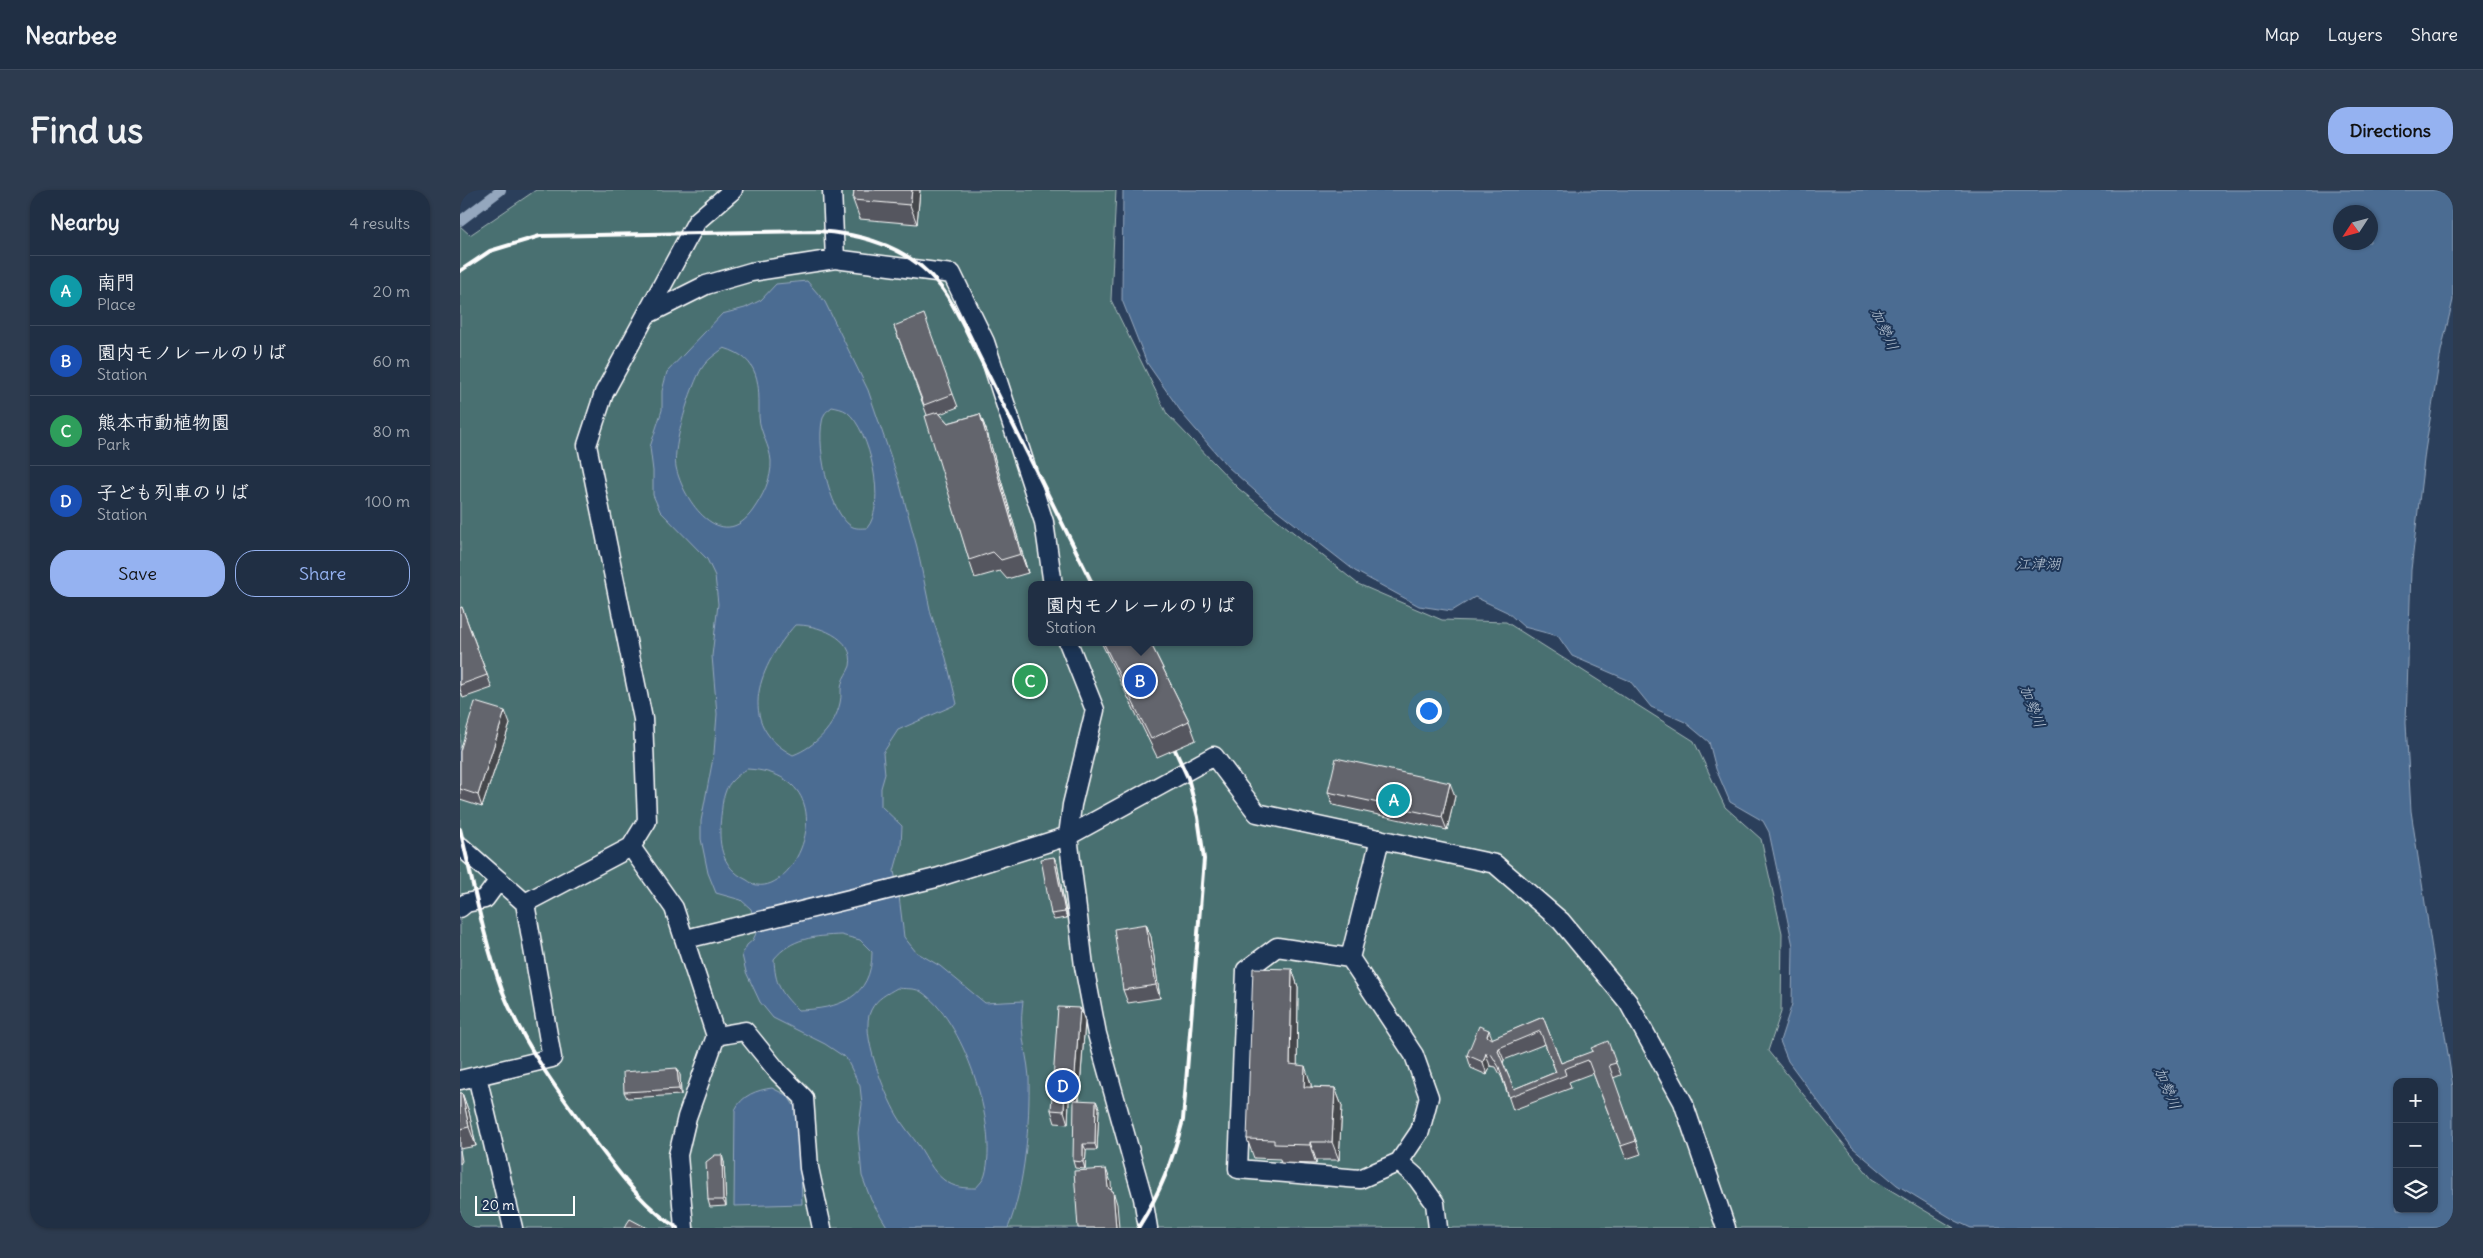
<!DOCTYPE html>
<meta charset="utf-8">
<style>
body{margin:0;font-family:Delius,"Klee One",sans-serif;background:#2d3b4f;color:#f1f3f6}
.controls{position:absolute;right:15px;bottom:15px;display:grid;overflow:hidden;border-radius:10px;box-shadow:0 1px 4px #0004}
.controls button{width:45px;height:45px;display:grid;place-items:center;padding:0;border:0;border-bottom:1px solid #3d4a5d;background:#202f44;color:#f1f3f6;font:25px sans-serif}
.compass{position:absolute;left:1873px;top:15px;width:45px;height:45px;border-radius:50%;background:#202f44;box-shadow:0 1px 4px #0004;rotate:234deg}
.scale{position:absolute;left:15px;bottom:12px;width:100px;box-sizing:border-box;padding-left:5px;border:2px solid #fff;border-top:0;font-size:14px;line-height:18px;white-space:nowrap;color:#fff;-webkit-text-stroke:4px #1d3557;paint-order:stroke}
.you{position:absolute;left:968px;top:520px;width:18px;height:18px;margin:-12px;border:4px solid #fff;border-radius:50%;background:#1a73e8;box-shadow:0 0 0 8px #1a73e833}
.badge{display:grid;place-items:center;width:32px;height:32px;border-radius:50%;background:#95b2f1;color:#fff;font-size:16px;font-weight:700}
.pin{position:absolute;translate:-50% -50%;border:2px solid #fff;box-shadow:0 1px 5px #0006}
.popup{position:absolute;left:568px;top:391px;width:225px;height:65px;box-sizing:border-box;display:grid;place-content:center;border-radius:10px;background:#202f44;filter:drop-shadow(0 1px 4px #0005);font-size:16px;white-space:nowrap;color:#a2a9b2}
.popup b{font-size:19px;color:#f1f3f6}
.popup::after{content:'';position:absolute;left:50%;top:100%;margin-left:-10px;border:10px solid transparent;border-top-color:#202f44}
.list{margin:0;padding:0;list-style:none}
h2{display:flex;justify-content:space-between;align-items:center;height:65px;margin:0;padding:0 20px;font-size:21px}
h2 small{font-size:16px;font-weight:400;color:#a2a9b2}
.list li{display:grid;grid-template-columns:32px 1fr auto;gap:15px;align-items:center;box-sizing:border-box;height:70px;padding:0 20px;border-top:1px solid #3d4a5d}
.list b{display:block;font-size:19px;white-space:nowrap}
.list p{margin:0;font-size:16px;white-space:nowrap;color:#a2a9b2}
.list em{font-size:16px;font-style:normal;color:#a2a9b2}
.actions{display:flex;gap:10px;padding:15px 20px}
.actions a{flex:1;padding:11px 0;border:1px solid #95b2f1;border-radius:20px;text-align:center;font-size:18px;color:#95b2f1}
.actions .main{background:#95b2f1;color:#111}
.icon{flex:none;width:28px;height:28px;fill:none;stroke:currentColor;stroke-width:2;stroke-linecap:round;stroke-linejoin:round}
.map{position:relative;flex:none;width:1993px;height:1038px;overflow:hidden;border-radius:20px}
header{display:flex;align-items:center;gap:30px;box-sizing:border-box;height:70px;padding:0 25px;background:#202f44;border-bottom:1px solid #3d4a5d}
header strong{font-size:24px}
nav{display:flex;gap:28px;margin-inline-start:auto;font-size:18px}
.intro{display:flex;align-items:center;justify-content:space-between;box-sizing:border-box;height:120px;padding:0 30px}
h1{margin:0;font-size:35px}
.button{padding:12px 22px;border-radius:20px;background:#95b2f1;color:#111;font-size:18px;font-weight:700}
main{display:flex;gap:30px;padding:0 30px}
aside{flex:1;background:#202f44;border-radius:20px;box-shadow:0 1px 4px #0004}
.map>svg:first-child{display:block}
.green{fill:#496f71;stroke:#a4b7b8;fill-rule:evenodd}
.water{fill:#4c6c92;stroke:#94a7be;fill-rule:evenodd}
.lines{fill:none;stroke-linecap:round;stroke-linejoin:round}
.stream{stroke:#94a7be;stroke-width:10}
.lane-casing{stroke:#fff;stroke-width:21}
.lane{stroke:#1d3557;stroke-width:18}
.rail{stroke:#fff;stroke-width:4}
.wall{fill:#55575e;stroke:#fff;fill-rule:evenodd}
.shaded-wall{fill:#45474c;stroke:#fff}
.building{fill:#63656d;stroke:#fff;fill-rule:evenodd}
.labels{text-anchor:middle;dominant-baseline:central;stroke-width:4;stroke-linejoin:round;paint-order:stroke}
.water-label{font-size:15px;font-style:italic;fill:#b7c4d3;stroke:#1d3557}
</style>
<header>
<strong>Nearbee</strong>
<nav><a>Map</a><a>Layers</a><a>Share</a></nav>
</header>
<div class="intro"><h1>Find us</h1><a class="button">Directions</a></div>
<main>
<aside>
<h2>Nearby<small>4 results</small></h2>
<ul class="list">
<li><span class="badge" style="background:#0f9aa8">A</span><div><b>南門</b><p>Place</p></div><em>20 m</em></li>
<li><span class="badge" style="background:#1a4fb4">B</span><div><b>園内モノレールのりば</b><p>Station</p></div><em>60 m</em></li>
<li><span class="badge" style="background:#2e9e5b">C</span><div><b>熊本市動植物園</b><p>Park</p></div><em>80 m</em></li>
<li><span class="badge" style="background:#1a4fb4">D</span><div><b>子ども列車のりば</b><p>Station</p></div><em>100 m</em></li>
</ul>
<div class="actions"><a class="main">Save</a><a>Share</a></div>
</aside>
<div class="map">
<svg width="1993" height="1038" viewBox="0 0 1993 1038">
<rect width="100%" height="100%" fill="#2b3f5b"/>
<filter id="ink" filterUnits="userSpaceOnUse"><feTurbulence type="fractalNoise" baseFrequency=".02" numOctaves="2"/><feDisplacementMap in="SourceGraphic" scale="10" xChannelSelector="R" yChannelSelector="G"/><feConvolveMatrix kernelMatrix="1 2 1 2 8 2 1 2 1" color-interpolation-filters="sRGB"/></filter>
<g filter="url(#ink)">
<path class="green" d="M 76,0 L 656,0 L 651,110 L 707,224 L 779,299 L 898,394 L 982,430 L 1046,432 L 1234,551 L 1265,617 L 1301,649 L 1322,743 L 1321,822 L 1308,861 L 1412,989 L 1494,1038 L 0,1038 L 0,36 L 10,45 ZM 571,395 L 789,395 L 789,452 L 571,452 Z"/>
<path class="water" d="M 663,0 L 1993,0 L 1993,110 L 1981,161 L 1965,261 L 1951,380 L 1946,533 L 1951,621 L 1993,897 L 1993,1038 L 1511,1038 L 1496,1031 L 1437,995 L 1392,957 L 1328,871 L 1320,851 L 1332,814 L 1333,756 L 1309,642 L 1303,631 L 1270,612 L 1256,579 L 1249,552 L 1225,532 L 1191,517 L 1170,491 L 1112,466 L 1098,446 L 1064,437 L 1047,422 L 1015,407 L 992,421 L 959,416 L 895,381 L 813,317 L 768,277 L 724,226 L 687,173 L 662,110 ZM 1880,22 L 1910,22 L 1910,52 L 1880,52 ZM 1937,892 L 1974,892 L 1974,1019 L 1937,1019 Z
M 347,91 L 365,112 L 408,200 L 439,291 L 457,357 L 471,424 L 486,468 L 497,514 L 438,540 L 423,563 L 425,584 L 421,598 L 421,616 L 442,636 L 441,656 L 434,681 L 439,706 L 444,747 L 456,762 L 480,776 L 525,813 L 563,811 C 562,820 561,829 562,838 C 563,855 568,871 569,887 C 570,932 565,997 548,1038 L 428,1038 L 411,1010 L 402,986 L 398,943 L 402,914 L 400,896 L 386,868 L 365,854 L 313,828 L 300,812 L 286,782 L 282,765 L 287,755 L 293,750 L 297,741 L 291,719 L 281,710 L 256,703 L 248,683 L 241,649 L 241,631 L 254,563 L 257,524 L 252,466 L 258,414 L 255,386 L 247,369 L 200,321 L 193,305 L 193,281 L 190,257 L 202,220 L 202,201 L 207,182 L 262,124 L 285,118 L 301,110 L 316,94 ZM 264,158 C 301,169 299,194 299,227 C 300,243 310,256 311,271 C 312,289 302,307 293,320 C 262,365 223,311 216,277 C 212,257 231,195 242,178 C 247,170 256,164 264,158 ZM 372,217 C 377,218 383,219 387,222 C 410,240 427,315 407,338 C 401,338 396,339 391,336 C 369,323 354,249 364,225 C 365,222 370,219 372,217 ZM 335,435 C 355,434 396,447 390,476 C 388,482 383,487 382,493 C 380,499 382,506 380,513 C 375,536 355,557 333,565 C 274,534 300,475 335,435 ZM 287,579 C 387,584 340,702 297,695 C 294,695 290,692 287,690 C 260,677 258,652 261,626 C 262,619 262,610 265,603 C 268,592 278,585 287,579 ZM 381,745 L 400,750 L 412,762 C 412,808 379,819 338,820 C 320,802 315,794 314,769 C 331,748 355,746 381,745 ZM 437,798 C 444,799 454,798 460,801 C 503,827 539,937 525,985 C 524,990 519,994 516,998 C 503,998 495,998 484,990 C 471,980 468,969 459,956 C 452,946 443,936 437,925 C 425,904 399,842 411,820 C 417,808 427,804 437,798 Z
M 312,898 L 328,906 L 339,924 L 342,1014 L 274,1016 L 275,920 C 282,905 297,900 312,898 Z"/>
<g class="lines">
<path class="stream" d="M 0,31 L 41,0"/>
<defs>
<path id="lane" d="M 372,0 L 375,69
M 186,125 L 246,95 L 291,82 L 375,69 L 492,84 L 525,152 L 584,332 L 593,395
M 608,452 L 635,520 L 612,615 L 608,646 L 624,776 L 637,844 L 683,1008 L 688,1038
M 0,656 L 65,713 L 92,868 L 0,890
M 171,657 L 214,718 L 256,846 L 227,927 L 218,965 L 224,1038
M 65,713 L 171,657 L 187,631 L 183,529 L 127,255 L 144,203 L 237,31 L 273,0
M 0,718 L 6,713 L 25,709 L 39,690
M 226,749 L 476,688 L 608,646 L 754,566 L 797,623 L 1035,674 L 1101,731 L 1168,812 L 1223,912 L 1266,1038
M 817,757 L 890,768 L 954,865 L 969,907 L 960,941 L 939,972 L 900,989 L 778,979 L 786,780 Z
M 890,768 L 920,649
M 256,846 L 285,841 L 319,883 L 344,908 L 349,978 L 362,1038
M 17,886 L 53,1038
M 939,972 L 957,988 L 975,1013 L 978,1038"/>
</defs>
<use href="#lane" class="lane-casing"/>
<use href="#lane" class="lane"/>
<path class="rail" d="M 0,81 L 30,61 L 80,46 L 358,41 C 404,44 450,57 480,96 C 489,106 495,120 502,132 L 633,395
M 0,639 C 13,692 23,748 42,800 C 64,856 101,906 137,954 C 159,983 185,1019 218,1038
M 678,1038 C 701,1001 712,972 723,930 L 744,669 L 738,627 L 728,588 L 709,547"/>
</g>
<path class="wall" d="M 394,0 L 460,0 L 457,34 L 400,29 L 393,10 Z
M 434,136 L 493,204 L 498,217 L 480,224 L 488,233 L 520,224 L 527,242 L 568,383 L 547,389 L 540,381 L 515,388 L 509,370 L 467,225 Z
M 2,417 L 32,498 L 3,508 L 0,499 L 0,418 Z
M 641,452 L 690,452 L 729,531 L 736,550 L 697,567 Z
M 50,534 L 22,617 L 0,610 L 0,561 Z
M 868,602 L 995,606 L 987,640 L 873,615 Z
M 597,673 L 607,728 L 594,730 L 591,724 Z
M 686,734 L 691,747 L 700,808 L 668,813 L 663,800 Z
M 832,779 L 838,797 L 837,875 L 851,894 L 851,897 L 875,898 L 882,916 L 879,970 L 856,970 L 856,974 L 821,973 L 820,969 L 794,968 L 787,949 Z
M 620,818 L 625,831 L 619,910 L 609,910 L 608,934 L 595,933 L 591,920 Z
M 1083,827 L 1101,873 L 1132,862 L 1156,873 L 1161,885 L 1153,888 L 1181,964 L 1166,969 L 1133,883 L 1109,892 L 1111,898 L 1053,920 L 1042,888 L 1036,877 L 1030,876 L 1027,885 L 1011,878 L 1007,865 L 1032,849 ZM 1085,854 L 1096,882 L 1054,899 L 1043,873 L 1044,870 Z
M 220,885 L 221,905 L 167,908 L 164,902 Z
M 0,903 L 2,903 L 9,922 L 16,956 L 0,959 Z
M 636,911 L 639,918 L 637,960 L 626,960 L 625,979 L 615,978 L 613,971 Z
M 264,972 L 266,1016 L 250,1017 L 248,1010 Z"/>
<path class="shaded-wall" d="M 452,0 L 460,0 L 457,34 L 450,15 Z
M 520,224 L 527,242 L 568,383 L 561,364 Z
M 45,521 L 50,534 L 22,617 L 18,605 Z
M 990,593 L 995,606 L 987,640 L 982,627 Z
M 594,667 L 597,673 L 607,728 L 605,722 Z
M 686,734 L 691,747 L 700,808 L 696,795 Z
M 832,779 L 838,797 L 837,893 L 830,874 Z
M 620,818 L 625,831 L 619,910 L 614,897 Z
M 1029,840 L 1034,853 L 1027,846 Z
M 1039,858 L 1044,870 L 1043,874 L 1038,861 Z
M 1026,863 L 1030,876 L 1027,885 L 1023,872 Z
M 845,876 L 851,894 L 851,916 L 844,897 Z
M 217,878 L 220,885 L 221,905 L 219,899 Z
M 605,897 L 609,910 L 608,934 L 604,921 Z
M 875,898 L 882,916 L 879,970 L 872,952 Z
M 2,903 L 9,922 L 16,956 L 9,937 Z
M 636,911 L 639,918 L 637,960 L 635,954 Z
M 850,952 L 856,970 L 856,974 L 850,955 Z
M 623,954 L 626,960 L 625,979 L 623,972 Z
M 0,960 L 2,971 L 0,974 Z
M 262,965 L 264,972 L 266,1016 L 263,1010 Z
M 646,979 L 651,992 L 652,1010 L 648,998 Z
M 653,1001 L 657,1014 L 659,1038 L 656,1038 Z"/>
<path class="building" d="M 394,0 L 452,0 L 450,15 L 393,10 Z
M 464,124 L 493,204 L 464,215 L 434,136 Z
M 478,222 L 488,233 L 520,224 L 561,364 L 541,370 L 533,362 L 509,370 L 465,226 Z
M 2,417 L 27,485 L 0,495 L 0,418 Z
M 643,452 L 690,452 L 729,531 L 691,549 Z
M 15,512 L 45,521 L 18,605 L 0,599 L 0,561 Z
M 876,568 L 990,593 L 982,627 L 868,602 Z
M 594,667 L 605,722 L 591,724 L 581,669 Z
M 686,734 L 696,795 L 663,800 L 654,739 Z
M 793,778 L 832,779 L 830,874 L 845,876 L 844,897 L 875,898 L 872,952 L 850,952 L 850,955 L 814,954 L 814,950 L 787,949 Z
M 598,817 L 620,818 L 614,897 L 605,897 L 604,921 L 591,920 Z
M 1083,827 L 1101,873 L 1133,861 L 1131,858 L 1148,851 L 1156,873 L 1149,875 L 1176,951 L 1161,956 L 1128,870 L 1104,879 L 1106,885 L 1049,907 L 1039,877 L 1031,864 L 1026,863 L 1023,872 L 1007,865 L 1019,836 L 1029,840 L 1027,846 L 1031,849 ZM 1080,841 L 1096,882 L 1054,899 L 1038,861 L 1039,858 Z
M 217,878 L 219,899 L 164,902 L 163,882 Z
M 0,903 L 2,903 L 9,937 L 0,939 Z
M 614,910 L 636,911 L 635,954 L 623,954 L 623,972 L 613,971 Z
M 255,965 L 262,965 L 263,1010 L 248,1010 L 246,972 Z
M 646,979 L 648,998 L 653,1001 L 656,1038 L 618,1038 L 614,981 Z
M 170,1029 L 187,1038 L 164,1038 Z"/>
</g>
<g class="labels">
<g class="water-label">
<text transform="translate(1425 139) rotate(66)">加勢川</text>
<text x="1578" y="373">江津湖</text>
<text transform="translate(1573 516) rotate(69)">加勢川</text>
<text transform="translate(1708 898) rotate(67)">加勢川</text>
</g>
</g>
</svg>
<div class="controls">
<button>+</button>
<button>−</button>
<button><svg class="icon" aria-label="layers" viewBox="0 0 24 24"><path d="M12 4l9 5-9 5-9-5zM3 14l9 5 9-5"/></svg></button>
</div>
<svg class="compass" viewBox="-18 -18 36 36"><path d="M0-13l5 13h-10z" fill="#e53935"/><path d="M0 13l5-13h-10z" fill="#a2a9b2"/></svg>
<div class="scale">20 m</div>
<div class="you"></div>
<div class="pin badge" style="left:934px;top:610px;background:#0f9aa8">A</div>
<div class="pin badge" style="left:680px;top:491px;background:#1a4fb4">B</div>
<div class="popup"><b>園内モノレールのりば</b>Station</div>
<div class="pin badge" style="left:570px;top:491px;background:#2e9e5b">C</div>
<div class="pin badge" style="left:603px;top:896px;background:#1a4fb4">D</div>
</div>
</main>
